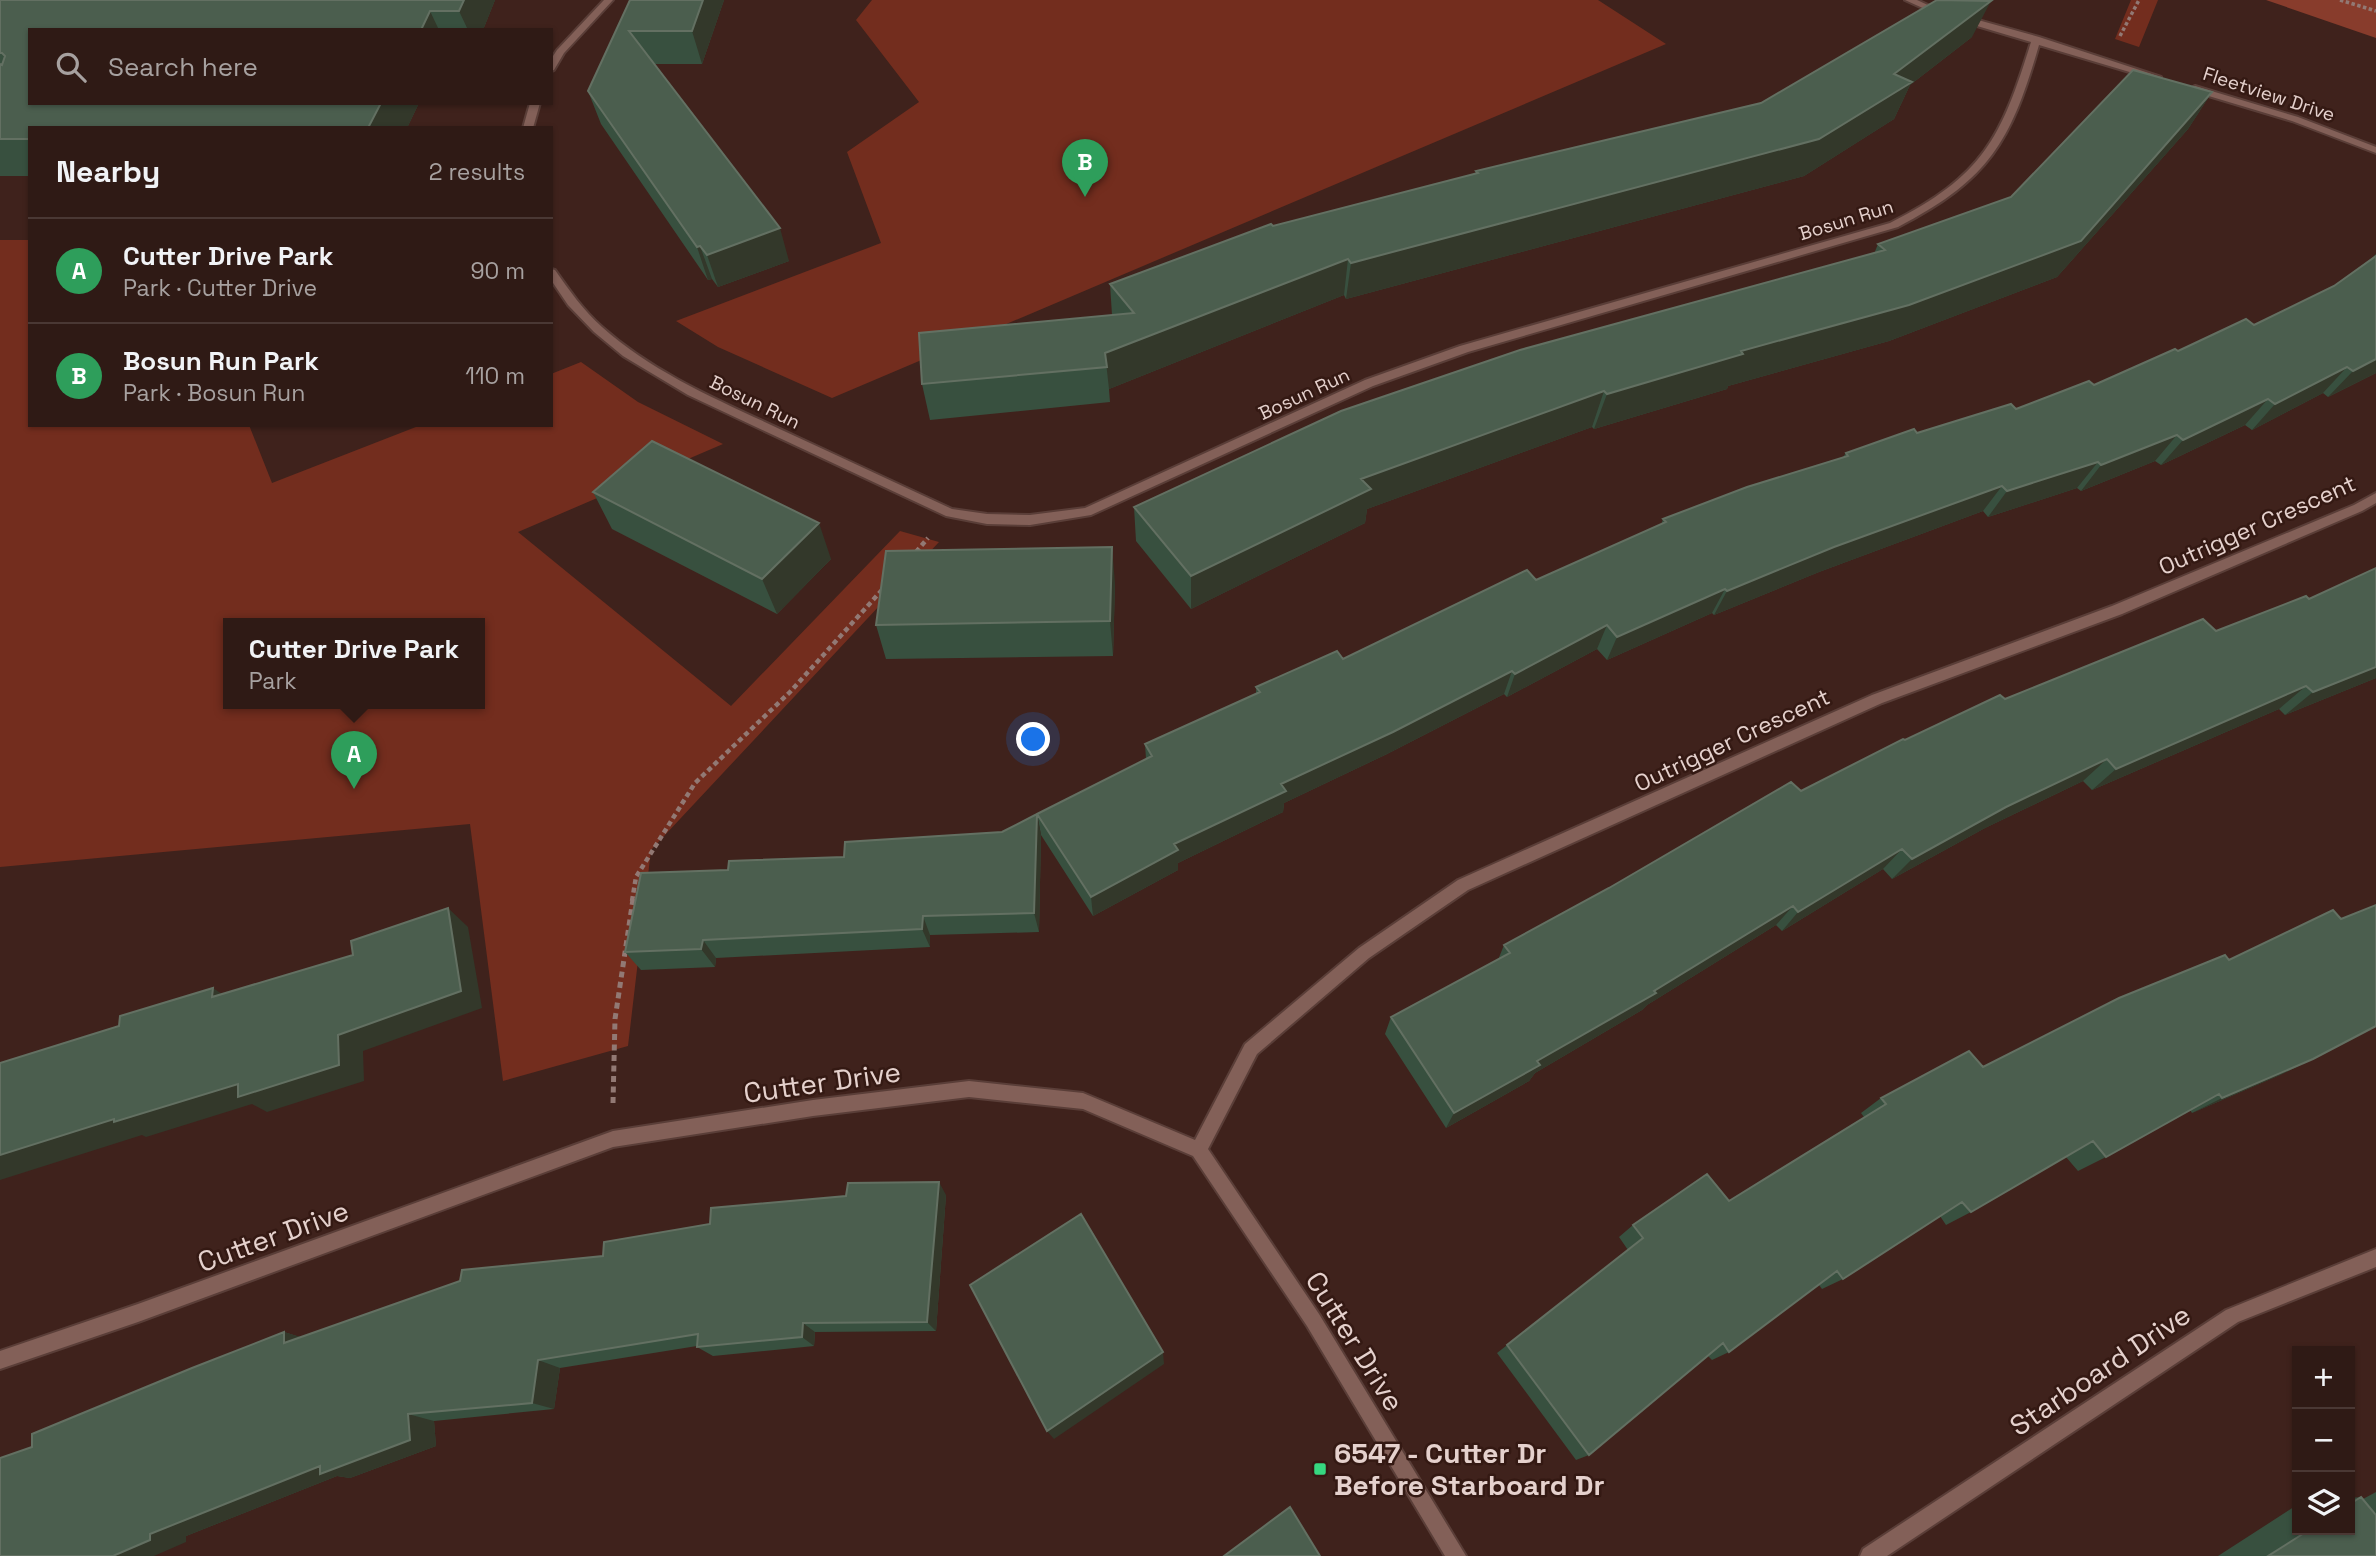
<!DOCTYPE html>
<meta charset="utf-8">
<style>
body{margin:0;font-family:"Space Grotesk",sans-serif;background:#37231e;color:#f1f3f6}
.controls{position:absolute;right:21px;bottom:21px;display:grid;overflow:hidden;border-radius:0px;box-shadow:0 2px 5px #0004}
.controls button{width:63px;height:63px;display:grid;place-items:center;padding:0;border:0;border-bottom:2px solid #4a3834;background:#2f1a15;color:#f1f3f6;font:35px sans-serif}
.you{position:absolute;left:1034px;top:740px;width:24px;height:24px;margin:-18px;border:5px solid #fff;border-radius:50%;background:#1a73e8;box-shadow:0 0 0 10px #1a73e833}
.badge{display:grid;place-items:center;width:46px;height:46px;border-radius:50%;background:#36d880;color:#fff;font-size:23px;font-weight:700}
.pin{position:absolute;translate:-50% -58px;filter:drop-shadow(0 2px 4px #0008)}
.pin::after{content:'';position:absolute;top:37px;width:24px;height:21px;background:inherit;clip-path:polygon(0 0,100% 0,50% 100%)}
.popup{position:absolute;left:223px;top:618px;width:262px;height:91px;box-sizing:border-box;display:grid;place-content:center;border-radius:0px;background:#2f1a15;filter:drop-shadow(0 2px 5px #0005);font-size:23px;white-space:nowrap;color:#a7a1a0}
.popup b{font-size:26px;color:#f1f3f6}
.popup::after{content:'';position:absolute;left:50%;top:100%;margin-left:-14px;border:14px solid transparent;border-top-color:#2f1a15}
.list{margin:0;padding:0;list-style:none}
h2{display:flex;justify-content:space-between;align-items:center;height:91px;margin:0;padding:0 28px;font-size:30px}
h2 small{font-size:23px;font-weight:400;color:#a7a1a0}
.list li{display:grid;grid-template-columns:46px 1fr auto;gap:21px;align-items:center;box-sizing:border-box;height:105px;padding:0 28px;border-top:2px solid #4a3834}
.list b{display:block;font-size:26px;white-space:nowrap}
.list p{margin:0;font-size:23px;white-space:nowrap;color:#a7a1a0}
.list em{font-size:23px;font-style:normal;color:#a7a1a0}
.icon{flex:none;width:38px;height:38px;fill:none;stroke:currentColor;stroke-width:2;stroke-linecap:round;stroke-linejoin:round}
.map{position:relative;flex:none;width:2376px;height:1556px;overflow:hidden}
.search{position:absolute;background:#2f1a15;box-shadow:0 2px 5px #0004;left:28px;top:28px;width:525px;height:77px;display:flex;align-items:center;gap:18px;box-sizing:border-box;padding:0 24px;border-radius:0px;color:#a7a1a0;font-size:26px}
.panel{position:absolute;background:#2f1a15;box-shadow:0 2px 5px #0004;left:28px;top:126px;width:525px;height:301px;border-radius:0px}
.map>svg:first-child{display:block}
.green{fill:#732d1e;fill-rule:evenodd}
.forest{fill:#883c2c}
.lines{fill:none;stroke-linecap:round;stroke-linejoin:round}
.minor-casing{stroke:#5a3e38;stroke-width:4}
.tertiary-casing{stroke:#5a3e38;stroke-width:4}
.path-far2{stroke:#927974;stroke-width:3.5;stroke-dasharray:3.5 2.5;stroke-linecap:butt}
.path-far1{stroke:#927974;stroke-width:4.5;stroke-dasharray:5 3.5;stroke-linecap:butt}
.path{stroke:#927974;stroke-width:5;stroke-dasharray:6 4.5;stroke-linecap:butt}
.minor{fill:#836058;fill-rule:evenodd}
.tertiary{fill:#836058;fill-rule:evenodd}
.wall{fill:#38503f}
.shaded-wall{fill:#33382a}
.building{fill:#4b5e4e;stroke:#637062;stroke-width:2}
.poi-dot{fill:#36d880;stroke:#341913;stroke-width:2.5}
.labels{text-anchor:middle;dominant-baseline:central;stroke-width:5;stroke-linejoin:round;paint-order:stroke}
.far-street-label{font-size:19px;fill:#e5d1cd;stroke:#341913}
.street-label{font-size:23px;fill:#e5d1cd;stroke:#341913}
.near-street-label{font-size:28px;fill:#e5d1cd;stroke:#341913}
.near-poi-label{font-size:28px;font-weight:bold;fill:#e5d1cd;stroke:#341913;text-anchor:start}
</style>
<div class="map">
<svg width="2376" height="1556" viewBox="0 0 2376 1556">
<rect width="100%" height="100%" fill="#3f221c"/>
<path class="green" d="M 872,0 L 1598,0 L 1666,44 L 832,398 L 718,347 L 676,321 L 881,243 L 847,152 L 919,102 L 856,20 Z
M 2131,0 L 2158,0 L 2139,47 L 2115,39 Z
M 0,240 L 30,240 L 30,425 L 249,425 L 272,483 L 421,425 L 551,425 L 551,374 L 581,362 L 638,402 L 723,444 L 518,532 L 731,706 L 900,531 L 939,542 L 651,850 L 628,1046 L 503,1081 L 470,824 L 0,867 ZM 228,623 L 480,623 L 480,703 L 228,703 Z"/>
<path class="forest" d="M 2266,0 L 2376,0 L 2376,38 Z"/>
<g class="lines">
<defs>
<path id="minor" d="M 604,0 L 613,0 L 564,53 L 554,70 L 551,71 L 551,59 L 557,50 Z
M 1905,0 L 1917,0 L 1945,13 L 1938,15 Z
M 1960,15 L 2039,37 L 2161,77 L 2153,79 L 2039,45 C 2011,142 1989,180 1898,227 L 1468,352 L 1373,386 L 1091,515 L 1030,525 L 987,524 L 946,516 L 688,395 L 623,356 L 594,332 L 568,305 L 551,280 L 551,269 L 555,270 C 569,290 583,310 602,327 C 658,377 730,405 797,437 C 849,461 900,485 952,509 L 987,514 L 1030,515 L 1085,508 L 1365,380 L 1460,346 L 1890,223 C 1983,176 2001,139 2031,42 L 1957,20 L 1956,18 Z
M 2195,86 L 2298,117 L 2376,147 L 2376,153 L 2292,121 L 2192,91 L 2190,89 Z
M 530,103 L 540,103 L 533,128 L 523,128 Z
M 2376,493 L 2376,503 L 2362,511 L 2122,614 L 1882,703 L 1468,890 L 1369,958 L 1257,1054 L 1208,1149 L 1319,1314 L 1466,1556 L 1445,1556 L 1307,1326 L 1193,1156 L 1083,1109 L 969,1097 L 813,1116 L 613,1147 L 138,1322 L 0,1369 L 0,1351 L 138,1304 L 613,1131 L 813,1100 L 969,1081 L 1083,1093 L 1195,1140 L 1245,1044 L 1359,948 L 1458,880 L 1872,695 L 2112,606 L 2354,505 Z"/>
<path id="tertiary" d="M 2376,1249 L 2376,1267 L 2238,1322 L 1887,1556 L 1860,1556 L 1863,1549 L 2226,1310 Z"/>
</defs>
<use href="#minor" class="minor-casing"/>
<use href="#tertiary" class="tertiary-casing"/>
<path class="path-far2" d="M 2340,0 L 2376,11
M 2120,36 L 2139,0"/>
<path class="path-far1" d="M 916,552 L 928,538
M 632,901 L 636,877 L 695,783 L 790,692 L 882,590"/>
<path class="path" d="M 613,1103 L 615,1019 L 633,899"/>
<use href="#minor" class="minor"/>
<use href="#tertiary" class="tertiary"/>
</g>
<path class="wall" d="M 0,0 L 495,0 L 483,30 L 30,30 L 419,103 L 407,128 L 30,128 L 30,176 L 0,176 Z
M 630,0 L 724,0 L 702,64 L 654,64 L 789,261 L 718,287 L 712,279 L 708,280 L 601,124 L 588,91 Z
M 1972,37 L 1910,85 L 1894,119 L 1804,176 L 1346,299 L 1344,295 L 1109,389 L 1110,402 L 930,420 L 922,384 L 1112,315 L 1110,284 L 1273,226 L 1475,174 L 1476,171 L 1761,103 Z
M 2212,92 L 2188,129 L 2057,277 L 1889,341 L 1728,386 L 1727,389 L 1594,429 L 1592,427 L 1367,509 L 1365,523 L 1191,609 L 1136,541 L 1134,507 L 1874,254 L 1878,244 L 2011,197 Z
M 2376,254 L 2376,373 L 2328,397 L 2323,393 L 2252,430 L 2245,425 L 2161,465 L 2155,461 L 2081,491 L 2077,488 L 1988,517 L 1983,511 L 1819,572 L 1714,615 L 1712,613 L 1607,660 L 1597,649 L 1507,697 L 1504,694 L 1387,754 L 1284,803 L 1283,812 L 1178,863 L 1178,870 L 1093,916 L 1041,835 L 1037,814 L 1146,759 L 1145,744 L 1256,694 L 1256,687 L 1343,659 L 1536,580 L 1661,525 L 1663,519 L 1843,457 L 1846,453 L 1917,433 L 2016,409 L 2094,385 L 2178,351 L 2254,325 L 2334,286 L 2372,258 Z
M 593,492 L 831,559 L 777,614 L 612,529 Z
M 2376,568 L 2376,678 L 2285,715 L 2279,709 L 2092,790 L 2083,781 L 1985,828 L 1892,879 L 1883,869 L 1782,931 L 1776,925 L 1647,1005 L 1642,1010 L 1535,1073 L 1529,1081 L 1446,1128 L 1385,1034 L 1391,1017 L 1498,960 L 1504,945 L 1801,791 L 1905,740 L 2005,699 L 2216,631 L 2309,599 Z
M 1115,583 L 1113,656 L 886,659 L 876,625 Z
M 1041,835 L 1039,932 L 930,935 L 930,947 L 716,958 L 715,967 L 641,970 L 625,952 L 844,857 Z
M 2313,1059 L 2280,1075 L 2192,1113 L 2190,1110 L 2106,1157 L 2078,1171 L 2066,1157 L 1971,1212 L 1946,1225 L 1940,1216 L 1843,1279 L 1822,1289 L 1819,1285 L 1729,1352 L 1712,1360 L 1708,1356 L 1589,1455 L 1576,1460 L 1497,1353 L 1628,1250 L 1619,1237 L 1633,1225 L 1729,1201 L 1864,1117 L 1861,1113 L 1881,1098 L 1983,1067 Z
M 946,1195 L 936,1331 L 815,1332 L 814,1346 L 713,1356 L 697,1347 L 697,1346 L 560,1368 L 554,1409 L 434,1421 L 436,1446 L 350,1478 L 337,1476 L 186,1536 L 186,1542 L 32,1447 L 284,1332 L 300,1337 L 603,1256 Z
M 2376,1492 L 2376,1556 L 2218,1556 L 2297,1505 L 2297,1530 L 2350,1530 L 2350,1498 L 2361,1497 L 2363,1499 Z"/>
<path class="shaded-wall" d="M 464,0 L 495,0 L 483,30 L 468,30 L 459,11 Z
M 703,0 L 724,0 L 702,64 L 692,31 Z
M 1991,1 L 1972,37 L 1910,85 L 1894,119 L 1804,176 L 1346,299 L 1351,263 L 1894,74 Z
M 430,11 L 439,30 L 421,30 Z
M 2212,92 L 2188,129 L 2057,277 L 1889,341 L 1728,386 L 1727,389 L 1594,429 L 1607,394 L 1741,351 Z
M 381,103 L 419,103 L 407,128 L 368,128 Z
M 780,228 L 789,261 L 718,287 L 707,255 Z
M 700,246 L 712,279 L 708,280 L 697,247 Z
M 1348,259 L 1344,295 L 1109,389 L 1105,353 Z
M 2376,359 L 2376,373 L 2328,397 L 2353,371 Z
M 2347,367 L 2323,393 L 2252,430 L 2275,404 Z
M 1604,391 L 1592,427 L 1367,509 L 1365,523 L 1191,609 L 1191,576 L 1361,479 Z
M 2268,399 L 2245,425 L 2161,465 L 2183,440 Z
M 2177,435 L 2155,461 L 2081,491 L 2101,465 Z
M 2098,462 L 2077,488 L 1988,517 L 2007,491 Z
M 2002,486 L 1983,511 L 1819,572 L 1714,615 L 1727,591 L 1834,547 Z
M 819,523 L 831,559 L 777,614 L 762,579 Z
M 1112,547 L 1115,583 L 1113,656 L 1110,621 Z
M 1725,589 L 1712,613 L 1607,660 L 1617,637 Z
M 1607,625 L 1597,649 L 1507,697 L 1515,674 Z
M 2376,667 L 2376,678 L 2285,715 L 2313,692 Z
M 1512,671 L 1504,694 L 1387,754 L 1284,803 L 1283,812 L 1178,863 L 1178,870 L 1093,916 L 1091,897 L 1174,844 L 1281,784 Z
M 2306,686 L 2279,709 L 2092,790 L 2116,769 Z
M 2107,759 L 2083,781 L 1985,828 L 1892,879 L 1912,859 L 2006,807 Z
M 1037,814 L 1041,835 L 1039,932 L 1034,913 Z
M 1902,849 L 1883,869 L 1782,931 L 1798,912 Z
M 1793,906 L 1776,925 L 1647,1005 L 1642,1010 L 1535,1073 L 1529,1081 L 1446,1128 L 1454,1113 L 1537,1061 Z
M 448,908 L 468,927 L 482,1008 L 363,1051 L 364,1081 L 267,1112 L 252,1104 L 146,1137 L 142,1135 L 0,1180 L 0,1155 L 338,1035 Z
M 923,916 L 930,935 L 930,947 L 922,929 Z
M 703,940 L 716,958 L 715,967 L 701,949 Z
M 213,988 L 240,1006 L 212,997 Z
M 2313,1059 L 2280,1075 L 2192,1113 L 2222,1098 Z
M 939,1182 L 946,1195 L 936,1331 L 927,1322 Z
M 803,1323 L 815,1332 L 814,1346 L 802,1337 Z
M 284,1332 L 313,1341 L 284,1343 Z
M 1163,1352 L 1164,1364 L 1054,1439 L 1047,1431 Z
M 538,1360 L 560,1368 L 554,1409 L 532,1403 Z
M 408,1414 L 434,1421 L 436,1446 L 350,1478 L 337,1476 L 186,1536 L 186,1542 L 154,1556 L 113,1556 L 150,1534 Z"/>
<path class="building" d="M 0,0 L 464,0 L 459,11 L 430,11 L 421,30 L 30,30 L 30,103 L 381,103 L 368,128 L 30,128 L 30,139 L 0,139 L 0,64 L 2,65 L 5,56 L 2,53 L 0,53 Z
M 630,0 L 703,0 L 692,31 L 629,31 L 780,228 L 707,255 L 700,246 L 697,247 L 588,91 Z
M 1937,0 L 1991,1 L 1894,74 L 1912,82 L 1819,139 L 1351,263 L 1348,259 L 1105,353 L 1107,367 L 922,384 L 919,333 L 1134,313 L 1110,284 L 1271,224 L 1273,226 L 1478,173 L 1476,171 L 1761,103 Z
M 2133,70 L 2212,92 L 2081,241 L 1909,305 L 1741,351 L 1743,354 L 1607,394 L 1604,391 L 1361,479 L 1371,489 L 1191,576 L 1134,507 L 1341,411 L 1520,350 L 1885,250 L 1878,244 L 2011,197 Z
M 2376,256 L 2376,359 L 2353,371 L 2347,367 L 2275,404 L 2268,399 L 2183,440 L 2177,435 L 2101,465 L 2098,462 L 2007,491 L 2002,486 L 1834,547 L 1727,591 L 1725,589 L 1617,637 L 1607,625 L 1515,674 L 1512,671 L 1393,732 L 1281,784 L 1286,791 L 1174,844 L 1178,850 L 1091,897 L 1037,814 L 1152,756 L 1145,744 L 1260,692 L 1256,687 L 1337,651 L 1343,659 L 1527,570 L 1536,580 L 1666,522 L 1663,519 L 1747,487 L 1848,456 L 1846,453 L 1914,429 L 1917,433 L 2011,404 L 2016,409 L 2089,381 L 2094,385 L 2175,349 L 2178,351 L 2246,319 L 2254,325 L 2334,286 Z
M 652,441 L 819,523 L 762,579 L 593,492 Z
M 1112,547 L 1110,621 L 876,625 L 886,551 Z
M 2376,568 L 2376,667 L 2313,692 L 2306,686 L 2116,769 L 2107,759 L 2006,807 L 1912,859 L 1902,849 L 1798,912 L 1793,906 L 1654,991 L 1656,993 L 1537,1061 L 1540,1065 L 1454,1113 L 1391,1017 L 1510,953 L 1504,945 L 1609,888 L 1791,782 L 1801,791 L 1903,739 L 1905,740 L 2000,695 L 2005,699 L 2203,619 L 2216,631 L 2306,596 L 2309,599 Z
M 1037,814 L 1034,913 L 923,916 L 922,929 L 703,940 L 701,949 L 625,952 L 641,873 L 728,870 L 729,861 L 844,857 L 845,842 L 1002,832 Z
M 2376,905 L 2376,1026 L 2313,1059 L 2222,1098 L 2219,1094 L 2106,1157 L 2093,1141 L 1971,1212 L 1962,1202 L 1843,1279 L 1837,1271 L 1729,1352 L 1723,1343 L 1589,1455 L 1507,1345 L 1643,1238 L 1633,1225 L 1707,1174 L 1729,1201 L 1886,1104 L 1881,1098 L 1969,1051 L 1983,1067 L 2119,998 L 2225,955 L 2229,960 L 2333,910 L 2341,919 Z
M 448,908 L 461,991 L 338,1035 L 339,1065 L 238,1097 L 238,1084 L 114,1122 L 114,1119 L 0,1155 L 0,1063 L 119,1026 L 120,1016 L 213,988 L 212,997 L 353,955 L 351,941 Z
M 939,1182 L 927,1322 L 803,1323 L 802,1337 L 697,1347 L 698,1334 L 538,1360 L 532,1403 L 408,1414 L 410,1440 L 320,1474 L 320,1466 L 150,1534 L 150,1540 L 113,1556 L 0,1556 L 0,1458 L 32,1447 L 32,1434 L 192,1368 L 284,1332 L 284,1343 L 460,1281 L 462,1270 L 603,1256 L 604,1242 L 710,1224 L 711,1208 L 846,1196 L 848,1183 Z
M 1081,1214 L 1163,1352 L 1047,1431 L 970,1285 Z
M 2361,1497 L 2376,1515 L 2376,1556 L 2268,1556 L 2309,1530 L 2350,1530 L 2350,1504 Z
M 1290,1507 L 1320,1556 L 1224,1556 Z"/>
<rect class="poi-dot" x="1313" y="1462" width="14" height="14" rx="3.5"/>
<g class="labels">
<g class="far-street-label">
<text transform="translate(2269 94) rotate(18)">Fleetview Drive</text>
<text transform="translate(1846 220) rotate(-17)">Bosun Run</text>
<text transform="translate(1304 394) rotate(-25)">Bosun Run</text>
<text transform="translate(755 402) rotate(26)">Bosun Run</text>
</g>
<g class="street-label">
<text transform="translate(2257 525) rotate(-24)">Outrigger Crescent</text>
<text transform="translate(1732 740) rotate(-25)">Outrigger Crescent</text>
</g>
<g class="near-street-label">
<text transform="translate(822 1082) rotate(-8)">Cutter Drive</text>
<text transform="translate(273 1236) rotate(-20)">Cutter Drive</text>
<text transform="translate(1355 1341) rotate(58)">Cutter Drive</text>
<text transform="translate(2100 1370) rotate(-34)">Starboard Drive</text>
</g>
<g class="near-poi-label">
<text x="1334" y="1453">6547 - Cutter Dr<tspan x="1334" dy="32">Before Starboard Dr</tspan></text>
</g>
</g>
</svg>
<div class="controls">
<button>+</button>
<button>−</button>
<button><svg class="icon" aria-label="layers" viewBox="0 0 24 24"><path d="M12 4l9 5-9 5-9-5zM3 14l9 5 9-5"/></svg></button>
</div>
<div class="you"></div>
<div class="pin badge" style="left:354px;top:789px;background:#2e9e5b">A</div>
<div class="popup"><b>Cutter Drive Park</b>Park</div>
<div class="pin badge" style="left:1085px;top:197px;background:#2e9e5b">B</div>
<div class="search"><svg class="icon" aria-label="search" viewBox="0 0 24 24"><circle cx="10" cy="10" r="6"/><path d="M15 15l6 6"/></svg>Search here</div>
<section class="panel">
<h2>Nearby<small>2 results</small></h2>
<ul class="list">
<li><span class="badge" style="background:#2e9e5b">A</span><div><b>Cutter Drive Park</b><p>Park · Cutter Drive</p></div><em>90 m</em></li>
<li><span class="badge" style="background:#2e9e5b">B</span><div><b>Bosun Run Park</b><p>Park · Bosun Run</p></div><em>110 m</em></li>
</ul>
</section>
</div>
